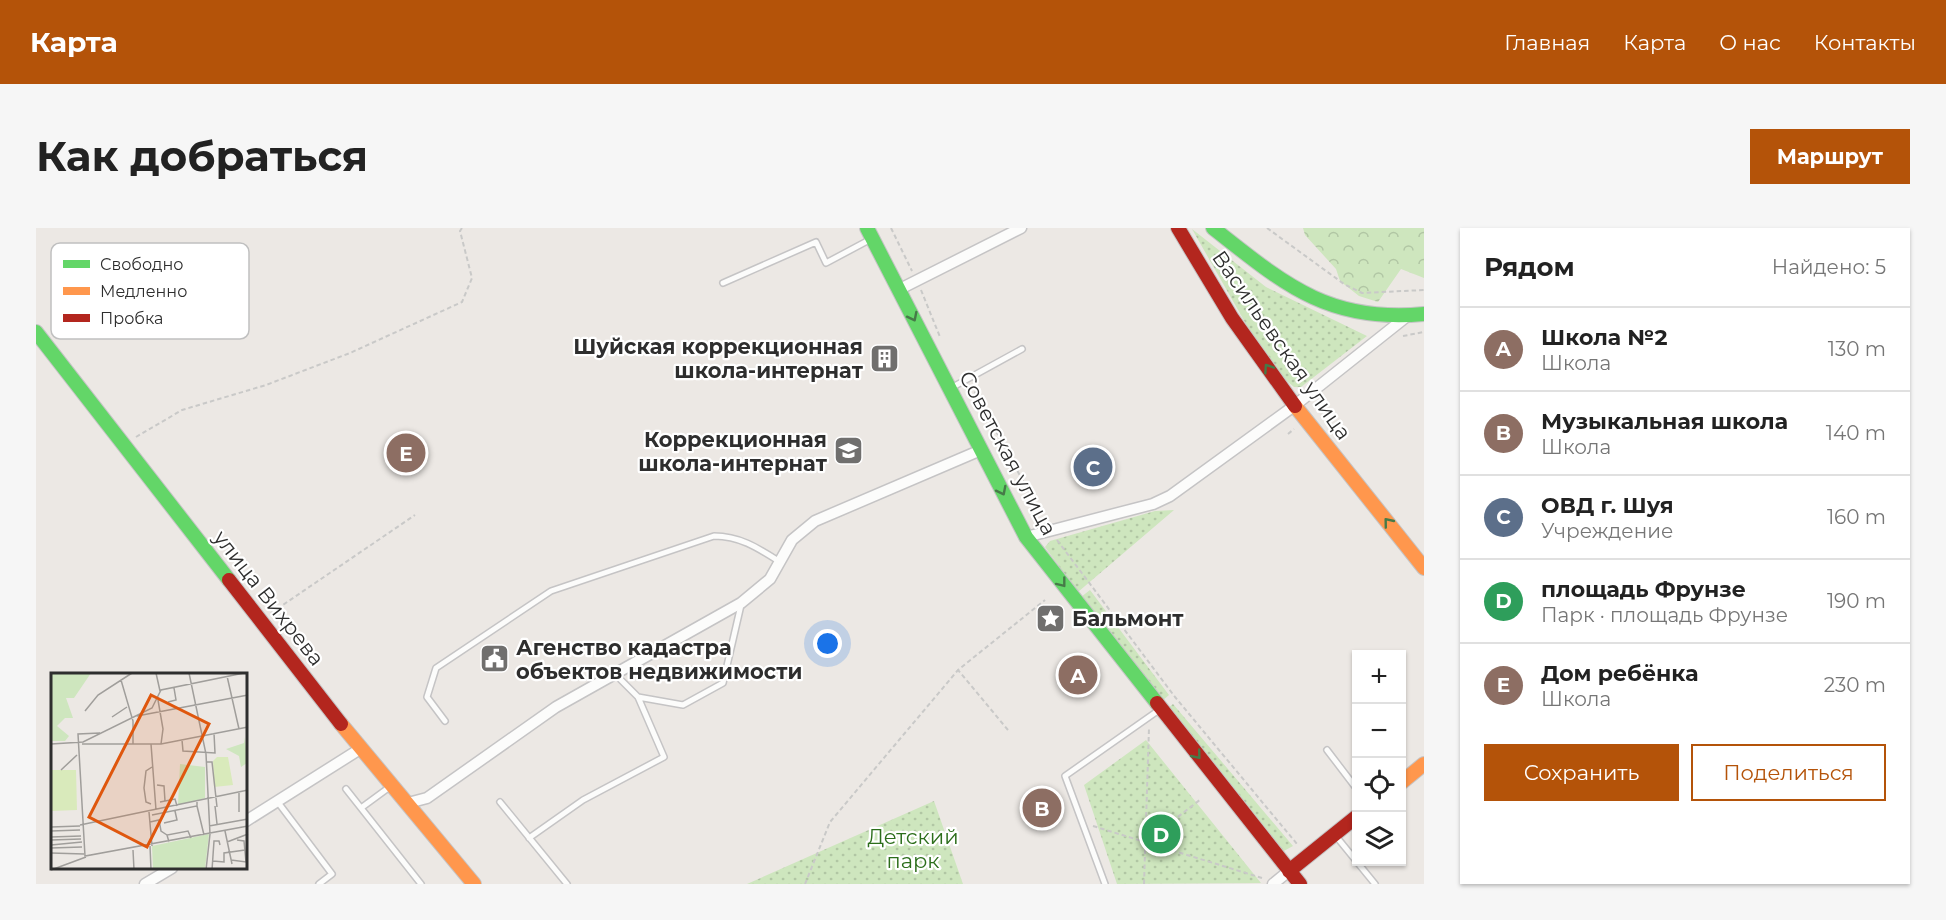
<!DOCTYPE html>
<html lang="ru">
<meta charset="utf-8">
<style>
body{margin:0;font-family:Montserrat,sans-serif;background:#f6f6f6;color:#222}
.controls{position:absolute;right:18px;bottom:18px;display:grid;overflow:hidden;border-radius:0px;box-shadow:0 2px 4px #0004}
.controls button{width:54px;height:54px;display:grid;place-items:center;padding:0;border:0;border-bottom:2px solid #e0e0e0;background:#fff;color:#222;font:30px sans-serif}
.you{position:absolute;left:792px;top:416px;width:21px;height:21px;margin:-15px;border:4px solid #fff;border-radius:50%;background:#1a73e8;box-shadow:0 0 0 9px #1a73e833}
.badge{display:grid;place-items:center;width:39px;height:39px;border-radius:50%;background:#b45309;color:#fff;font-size:20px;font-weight:700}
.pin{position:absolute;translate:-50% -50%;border:3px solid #fff;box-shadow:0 2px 6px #0006}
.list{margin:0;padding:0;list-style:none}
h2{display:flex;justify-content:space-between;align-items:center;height:78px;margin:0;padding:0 24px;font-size:26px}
h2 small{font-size:20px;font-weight:400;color:#767676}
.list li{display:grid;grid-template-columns:39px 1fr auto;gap:18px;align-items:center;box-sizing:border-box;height:84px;padding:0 24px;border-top:2px solid #e0e0e0}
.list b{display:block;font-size:22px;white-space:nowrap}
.list p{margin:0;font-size:20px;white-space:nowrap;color:#767676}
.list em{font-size:20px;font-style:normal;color:#767676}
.actions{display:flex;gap:12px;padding:18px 24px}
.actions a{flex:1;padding:14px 0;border:2px solid #b45309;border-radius:0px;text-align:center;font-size:21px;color:#b45309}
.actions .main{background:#b45309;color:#fff}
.icon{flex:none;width:33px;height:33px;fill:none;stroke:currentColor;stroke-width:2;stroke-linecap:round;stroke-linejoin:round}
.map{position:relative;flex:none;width:1388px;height:656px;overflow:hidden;border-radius:0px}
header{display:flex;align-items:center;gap:36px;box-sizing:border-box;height:84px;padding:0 30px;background:#b45309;color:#fff}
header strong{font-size:28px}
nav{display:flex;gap:33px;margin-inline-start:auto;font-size:21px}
.intro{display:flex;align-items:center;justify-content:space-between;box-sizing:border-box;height:144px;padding:0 36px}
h1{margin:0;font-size:42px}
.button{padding:15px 27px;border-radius:0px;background:#b45309;color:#fff;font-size:21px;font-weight:700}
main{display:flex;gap:36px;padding:0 36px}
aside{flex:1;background:#fff;border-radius:0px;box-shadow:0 2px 4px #0004}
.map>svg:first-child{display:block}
.grass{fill:url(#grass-dots)}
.forest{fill:url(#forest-crowns)}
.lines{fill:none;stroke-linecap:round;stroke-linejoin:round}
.lane-casing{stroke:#c5c4c5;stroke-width:8}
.street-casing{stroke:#c5c4c5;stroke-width:13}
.fast-casing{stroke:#c5c4c5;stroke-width:16}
.slow-casing{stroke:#c5c4c5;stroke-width:16}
.jam-casing{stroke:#c5c4c5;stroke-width:16}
.path{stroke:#c9c9c8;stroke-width:2;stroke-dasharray:4.5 3;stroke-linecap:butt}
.lane{stroke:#fcfcfb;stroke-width:5}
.street{stroke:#fcfcfb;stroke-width:10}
.fast{stroke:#63d668;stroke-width:14}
.slow{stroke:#ff974d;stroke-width:14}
.jam{stroke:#b3261e;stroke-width:14}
.oneway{stroke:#467a48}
.labels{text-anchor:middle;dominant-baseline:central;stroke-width:4.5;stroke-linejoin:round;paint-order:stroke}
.street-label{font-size:21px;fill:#2e2e2e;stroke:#fff}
.poi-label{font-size:21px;font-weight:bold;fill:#2e2e2e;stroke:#fff;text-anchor:end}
.park-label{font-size:21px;fill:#2c6e1b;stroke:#fff}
.inset-road{fill:none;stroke:#a09e9b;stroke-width:1.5}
.view{fill:#df570e;fill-opacity:0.15;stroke:#df570e;stroke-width:3}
.inset-edge{fill:none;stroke:#2e2e2e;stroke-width:3}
.key{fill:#fff;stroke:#c0c0c0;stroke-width:1.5}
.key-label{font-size:16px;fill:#2e2e2e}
</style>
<header>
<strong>Карта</strong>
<nav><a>Главная</a><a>Карта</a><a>О нас</a><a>Контакты</a></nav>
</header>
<div class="intro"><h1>Как добраться</h1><a class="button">Маршрут</a></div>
<main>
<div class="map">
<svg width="1388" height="656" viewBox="0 0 1388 656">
<defs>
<pattern id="grass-dots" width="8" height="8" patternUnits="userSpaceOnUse" patternTransform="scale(1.5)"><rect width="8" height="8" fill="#cee6be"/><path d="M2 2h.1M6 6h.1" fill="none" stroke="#b1c6a4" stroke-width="1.8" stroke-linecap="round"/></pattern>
<pattern id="forest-crowns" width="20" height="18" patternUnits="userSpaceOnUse" patternTransform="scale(1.5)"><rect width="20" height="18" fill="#cee6be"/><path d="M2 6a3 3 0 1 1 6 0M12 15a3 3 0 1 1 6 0" fill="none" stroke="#b1c6a4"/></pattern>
</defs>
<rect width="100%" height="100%" fill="#ece8e4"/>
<path class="grass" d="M 1156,1 L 1230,59 L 1331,108 L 1265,159 L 1258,159 L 1235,140 Z
M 1138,282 L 1042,364 L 1009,319 L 1014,313 L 1119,283 Z
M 1054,362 L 1133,467 L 1126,473 L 1045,369 Z
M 1137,476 L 1257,618 L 1246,624 L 1131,481 Z
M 1110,512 L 1225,655 L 1081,656 L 1048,557 Z
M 898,573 L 927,656 L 711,656 Z"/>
<path class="forest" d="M 1267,0 L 1388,0 L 1388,50 L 1365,41 L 1342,74 L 1323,68 L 1304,53 L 1300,41 L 1269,7 Z"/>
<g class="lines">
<defs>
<path id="lane" d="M 687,55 L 780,14 L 790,35 L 835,11
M 915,160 L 986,121
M 579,446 L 602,469 L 647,477 L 687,455 L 705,377
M 409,493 L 391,469 L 400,440 L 515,363 L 678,308 C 704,308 722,320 744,334
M 1291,522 L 1320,560
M 310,561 L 385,656
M 241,573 L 296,646 L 283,656
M 464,574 L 531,656
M 325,580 L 355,558
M 1299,607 L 1339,656
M 493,610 L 547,572 L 628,529 L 602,469
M 1069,656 L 1029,548 L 1123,482"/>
<path id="street" d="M 862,62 L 985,0
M 990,309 L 1117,276 L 1134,268 L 1258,178 L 1370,89
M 372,575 L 391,570 L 520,479 L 705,375 L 734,351 L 756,312 L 779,293 L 945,222
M 210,593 L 324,521
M 109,656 L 136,640
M 1237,656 L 1253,643"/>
<path id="fast" d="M 831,0 L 990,309 L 1121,475
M 1177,0 C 1248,56 1292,95 1388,86
M 0,104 L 193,352"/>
<path id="slow" d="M 1259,178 L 1388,340
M 305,496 L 438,656
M 1366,554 L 1388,536"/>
<path id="jam" d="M 1142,0 L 1196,90 L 1259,178
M 193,352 L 305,496
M 1121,475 L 1264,656
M 1253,643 L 1320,589"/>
</defs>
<use href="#lane" class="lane-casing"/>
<use href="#street" class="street-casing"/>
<use href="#fast" class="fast-casing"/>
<use href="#slow" class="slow-casing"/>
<use href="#jam" class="jam-casing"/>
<path class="path" d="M 855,0 L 876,43
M 1231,0 L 1308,56 L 1326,65 L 1388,62
M 885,62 L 904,109
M 1367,108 L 1388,104
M 935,157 L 1008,292
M 1252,206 L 1258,201
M 100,209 L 146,182 L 230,157 L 314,125 L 426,74 L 436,50 L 424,3 L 426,0
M 1021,312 L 1139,469 L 1261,616
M 235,385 L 379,287
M 972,502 L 922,442 L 1009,372
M 1057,598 L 1226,650
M 1130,598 L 1165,571
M 769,656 L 794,594 L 922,442
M 1108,656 L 1113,500"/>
<use href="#lane" class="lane"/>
<use href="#street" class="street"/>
<use href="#fast" class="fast"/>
<use href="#slow" class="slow"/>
<use href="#jam" class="jam"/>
</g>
<defs><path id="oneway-chevron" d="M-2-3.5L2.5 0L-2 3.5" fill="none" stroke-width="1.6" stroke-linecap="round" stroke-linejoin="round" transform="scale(1.5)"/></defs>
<g class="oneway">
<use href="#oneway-chevron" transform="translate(877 89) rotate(63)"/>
<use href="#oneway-chevron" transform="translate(1232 140) rotate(-124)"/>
<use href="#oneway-chevron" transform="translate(966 263) rotate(63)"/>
<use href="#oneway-chevron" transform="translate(1352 294) rotate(-129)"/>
<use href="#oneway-chevron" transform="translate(1026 355) rotate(52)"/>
<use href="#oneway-chevron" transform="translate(1161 527) rotate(51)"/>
</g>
<defs>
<symbol id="building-square" viewBox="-11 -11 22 22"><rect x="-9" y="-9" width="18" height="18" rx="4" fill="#706f6e" stroke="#fff"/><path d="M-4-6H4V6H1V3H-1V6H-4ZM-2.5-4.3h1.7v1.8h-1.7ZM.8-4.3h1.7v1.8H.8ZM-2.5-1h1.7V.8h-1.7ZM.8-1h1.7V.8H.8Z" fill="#fff"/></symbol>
<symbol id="school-square" viewBox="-11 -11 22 22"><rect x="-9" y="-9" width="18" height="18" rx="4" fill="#706f6e" stroke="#fff"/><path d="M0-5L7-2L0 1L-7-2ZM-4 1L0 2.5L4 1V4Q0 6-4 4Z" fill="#fff"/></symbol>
<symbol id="sight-square" viewBox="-11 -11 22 22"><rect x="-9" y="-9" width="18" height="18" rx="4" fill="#706f6e" stroke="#fff"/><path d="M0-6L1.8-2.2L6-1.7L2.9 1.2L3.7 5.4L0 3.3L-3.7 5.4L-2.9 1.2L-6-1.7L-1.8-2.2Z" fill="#fff"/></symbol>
<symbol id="civic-square" viewBox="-11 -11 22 22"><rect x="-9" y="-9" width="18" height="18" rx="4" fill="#706f6e" stroke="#fff"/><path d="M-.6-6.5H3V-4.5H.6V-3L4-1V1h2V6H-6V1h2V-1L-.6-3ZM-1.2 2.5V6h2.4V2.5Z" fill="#fff"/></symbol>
</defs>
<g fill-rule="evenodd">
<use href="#building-square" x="832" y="114" width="33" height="33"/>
<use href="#school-square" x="796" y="206" width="33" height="33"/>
<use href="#sight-square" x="998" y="374" width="33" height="33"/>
<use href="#civic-square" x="442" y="414" width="33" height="33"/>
</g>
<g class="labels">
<g class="street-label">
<text transform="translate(1246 117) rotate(55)">Васильевская улица</text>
<text transform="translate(972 225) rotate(62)">Советская улица</text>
<text transform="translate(233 370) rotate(52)">улица Вихрева</text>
</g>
<g class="poi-label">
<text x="827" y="118">Шуйская коррекционная<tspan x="827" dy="24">школа-интернат</tspan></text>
<text x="791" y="211">Коррекционная<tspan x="791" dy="24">школа-интернат</tspan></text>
<text x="1036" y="390" text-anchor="start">Бальмонт</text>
<text x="480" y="419" text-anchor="start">Агенство кадастра<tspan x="480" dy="24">объектов недвижимости</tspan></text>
</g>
<g class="park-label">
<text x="877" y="608">Детский<tspan x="877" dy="24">парк</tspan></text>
</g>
</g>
<g transform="translate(15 445)">
<rect width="196" height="196" fill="#ece8e4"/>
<path d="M 129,91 L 154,94 L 154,125 L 127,132 ZM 158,161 L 154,196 L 102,196 L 101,173 Z" fill="#cee6be"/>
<path d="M 0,0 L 40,0 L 23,25 L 15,25 L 22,45 L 14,45 L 6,53 L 18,63 L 14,68 L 0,68 ZM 194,64 L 196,90 L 190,94 L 188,83 L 175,76 L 193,70 Z" fill="#cee6be"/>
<path d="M 166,84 L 177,84 L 182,112 L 163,114 L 162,88 ZM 0,97 L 25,97 L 26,137 L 1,138 Z" fill="#d9eabb"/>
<path class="inset-road" d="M 105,0 L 109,18M 138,0 L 155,81 L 159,161 L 155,197M 176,3 L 188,56M 70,7 L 82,48 L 82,71M 107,27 L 112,56 L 110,71M 117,29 L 125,27 L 123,15M 34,38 L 47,22 L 81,0M 86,43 L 197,22M 61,44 L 76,34M 49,60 L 27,61 L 34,183 L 197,153M 131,67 L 132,78 L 164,80 L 163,60M 0,71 L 32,69 L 101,35 L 110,17 L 193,0M 31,71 L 110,71 L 197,54M 100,71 L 105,137M 155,89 L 161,89 L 166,134M 10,97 L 26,82M 106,112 L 113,113 L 114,128M 109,129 L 124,126 L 126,133M 100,131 L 95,129 L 93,115 L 95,98 L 101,94M 146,133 L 153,162M 164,133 L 166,151M 98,139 L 101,173M 188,139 L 188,119M 101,142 L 146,133 L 146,129M 99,149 L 108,147 L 110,158 L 116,162M 113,150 L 126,147 L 124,138M 29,152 L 197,117M 158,153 L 197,146M 0,154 L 29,153M 0,158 L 29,157M 174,158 L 181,191M 0,164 L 30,163M 0,167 L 30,166M 118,169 L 116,162 L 137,158 L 140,165M 176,169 L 197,161M 0,172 L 31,169M 99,173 L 100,197M 0,175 L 31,174M 82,177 L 83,197M 0,180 L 33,181M 180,187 L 195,189 L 193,168 L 186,167M 162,188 L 173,189 L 173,180 L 194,177M 0,197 L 35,184M 161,197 L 163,168 L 168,168 L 169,172"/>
<path class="view" d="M 100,22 L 158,51 L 96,174 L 38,144 Z"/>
<rect width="196" height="196" class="inset-edge"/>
</g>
<rect x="15" y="15" width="198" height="96" rx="9" class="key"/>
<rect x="27" y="32" width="27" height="8" fill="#63d668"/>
<rect x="27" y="59" width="27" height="8" fill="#ff974d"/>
<rect x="27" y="86" width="27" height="8" fill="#b3261e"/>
<g class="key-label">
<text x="64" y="42">Свободно</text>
<text x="64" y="69">Медленно</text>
<text x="64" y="96">Пробка</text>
</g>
</svg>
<div class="controls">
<button>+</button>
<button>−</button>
<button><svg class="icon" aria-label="locate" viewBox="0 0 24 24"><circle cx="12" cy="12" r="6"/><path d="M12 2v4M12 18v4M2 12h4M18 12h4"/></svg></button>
<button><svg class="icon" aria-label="layers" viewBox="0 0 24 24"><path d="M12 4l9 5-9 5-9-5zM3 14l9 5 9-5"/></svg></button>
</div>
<div class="you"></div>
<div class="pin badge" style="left:1042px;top:447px;background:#8d6e63">A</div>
<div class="pin badge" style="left:1006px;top:580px;background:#8d6e63">B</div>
<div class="pin badge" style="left:1057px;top:239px;background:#5c6f8a">C</div>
<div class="pin badge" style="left:1125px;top:606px;background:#2e9e5b">D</div>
<div class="pin badge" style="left:370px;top:225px;background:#8d6e63">E</div>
</div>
<aside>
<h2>Рядом<small>Найдено: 5</small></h2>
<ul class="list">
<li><span class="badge" style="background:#8d6e63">A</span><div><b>Школа №2</b><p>Школа</p></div><em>130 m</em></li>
<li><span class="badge" style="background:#8d6e63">B</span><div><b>Музыкальная школа</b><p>Школа</p></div><em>140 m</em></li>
<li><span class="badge" style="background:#5c6f8a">C</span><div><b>ОВД г. Шуя</b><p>Учреждение</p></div><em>160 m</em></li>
<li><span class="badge" style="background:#2e9e5b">D</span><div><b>площадь Фрунзе</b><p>Парк · площадь Фрунзе</p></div><em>190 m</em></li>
<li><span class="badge" style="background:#8d6e63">E</span><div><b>Дом ребёнка</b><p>Школа</p></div><em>230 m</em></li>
</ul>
<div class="actions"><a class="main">Сохранить</a><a>Поделиться</a></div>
</aside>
</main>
